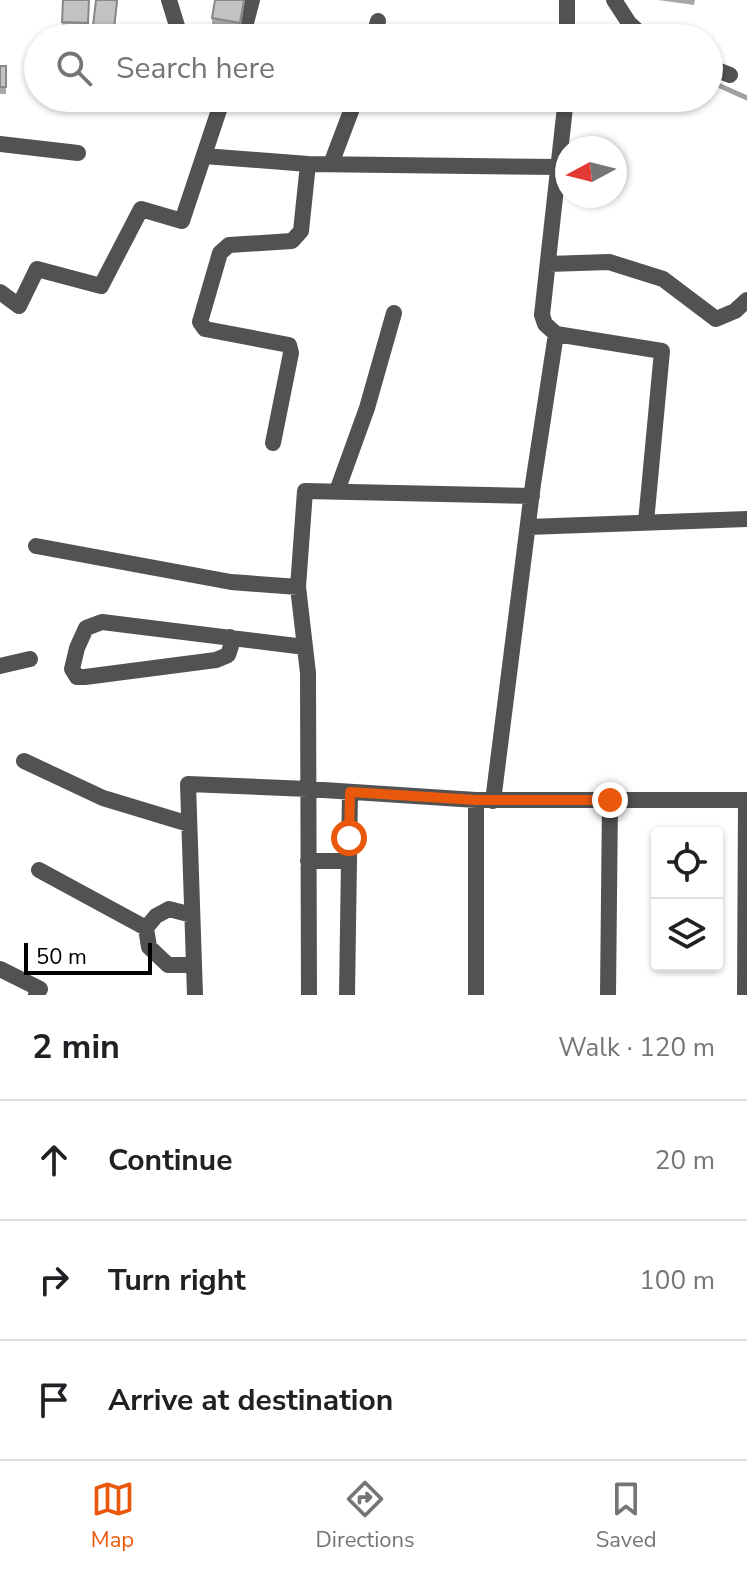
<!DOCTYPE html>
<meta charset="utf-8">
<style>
body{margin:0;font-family:"Nunito Sans",sans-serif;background:#f6f6f6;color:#202124}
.controls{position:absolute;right:24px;bottom:24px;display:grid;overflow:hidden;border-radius:8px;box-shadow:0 2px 6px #0004}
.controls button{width:72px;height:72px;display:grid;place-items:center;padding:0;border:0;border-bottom:2px solid #e0e0e0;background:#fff;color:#202124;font:40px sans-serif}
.compass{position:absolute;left:555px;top:136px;width:72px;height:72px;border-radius:50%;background:#fff;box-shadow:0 2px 6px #0004;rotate:263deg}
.scale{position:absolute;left:24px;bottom:20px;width:128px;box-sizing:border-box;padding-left:8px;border:4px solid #000;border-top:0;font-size:22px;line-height:28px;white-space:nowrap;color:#000;-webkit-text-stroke:6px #fff;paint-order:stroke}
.stop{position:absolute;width:24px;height:24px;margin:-18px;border:6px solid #ea580c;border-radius:50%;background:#fff}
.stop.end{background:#ea580c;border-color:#fff;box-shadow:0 2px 8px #0008}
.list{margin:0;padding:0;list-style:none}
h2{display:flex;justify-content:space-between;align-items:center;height:104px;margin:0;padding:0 32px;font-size:34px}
h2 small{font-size:26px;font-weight:400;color:#757577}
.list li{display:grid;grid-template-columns:52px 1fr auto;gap:24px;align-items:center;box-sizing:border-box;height:120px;padding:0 32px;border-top:2px solid #e0e0e0}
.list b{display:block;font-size:30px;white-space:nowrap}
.list em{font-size:26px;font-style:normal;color:#757577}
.icon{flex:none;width:44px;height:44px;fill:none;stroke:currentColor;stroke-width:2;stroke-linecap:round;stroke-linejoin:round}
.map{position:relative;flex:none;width:747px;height:995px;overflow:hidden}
.search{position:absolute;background:#fff;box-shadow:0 2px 6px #0004;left:24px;right:24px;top:24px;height:88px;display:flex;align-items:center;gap:20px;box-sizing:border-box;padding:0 28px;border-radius:44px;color:#757577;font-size:30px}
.sheet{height:464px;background:#fff}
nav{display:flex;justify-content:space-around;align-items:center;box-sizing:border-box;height:112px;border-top:2px solid #e0e0e0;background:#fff;font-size:22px;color:#757577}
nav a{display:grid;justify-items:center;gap:4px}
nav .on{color:#ea580c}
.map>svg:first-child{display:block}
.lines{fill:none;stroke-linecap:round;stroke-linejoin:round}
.stream{stroke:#a0a0a0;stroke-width:5}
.minor{stroke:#525252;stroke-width:16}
.wall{fill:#a7a7a7}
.shaded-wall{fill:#888}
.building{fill:#c2c2c2;stroke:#888;stroke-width:2}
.route{stroke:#ea580c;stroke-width:10}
</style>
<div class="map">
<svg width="747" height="995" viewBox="0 0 747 995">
<rect width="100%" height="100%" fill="#fff"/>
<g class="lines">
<path class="stream" d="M 709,81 L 747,98"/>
<path class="minor" d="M 169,0 L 177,26
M 567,0 L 567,38
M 614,0 L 629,23 L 645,38
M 242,38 L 252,0
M 373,38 L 378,21
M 709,67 L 730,75
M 0,144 L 78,153
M 204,156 L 308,164 L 559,167
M 331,164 L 356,98
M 548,264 L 609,262 L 663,279 L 716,319 L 735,311 L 747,300
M 0,292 L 19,306 L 37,269 L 101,286 L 141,209 L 182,221 L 223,98
M 556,334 L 662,351 L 646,522
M 273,443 L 291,353 L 289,345 L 205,329 L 200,322 L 220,253 L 229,245 L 292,241 L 301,231 L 308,164
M 337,491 L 367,408 L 394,313
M 528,527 L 747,519
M 36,546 L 231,582 L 298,587 L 308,673 L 309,995
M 298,587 L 305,491 L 532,496
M 230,637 L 231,646 L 228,655 L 216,660 L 85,677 L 77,677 L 72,669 L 77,648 L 86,628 L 102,622 L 305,647
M 0,666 L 30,659
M 24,761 L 103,798 L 189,824
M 476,800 L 476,995
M 493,801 L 533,484 L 556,334 L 545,324 L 542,315 L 566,98
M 308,861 L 348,861
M 39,870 L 146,928 L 149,947 L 168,965 L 194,965
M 146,928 L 156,916 L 169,909 L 192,915
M 0,969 L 40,989 L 36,995
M 195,995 L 188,784 L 308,789 L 476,800 L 747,800
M 347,995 L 350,792
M 608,995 L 610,800
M 745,995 L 746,800"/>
</g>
<path class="wall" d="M 63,0 L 89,0 L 88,31 L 62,30 Z
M 96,0 L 118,0 L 114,36 L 93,34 Z
M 245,0 L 240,31 L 212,26 L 212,18 Z
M 658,0 L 695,0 L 694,5 Z
M 0,66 L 6,66 L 6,94 L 0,94 Z"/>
<path class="shaded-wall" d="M 244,0 L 245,0 L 240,31 L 240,23 Z"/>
<path class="building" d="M 63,0 L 89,0 L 88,23 L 62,22 Z
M 96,0 L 117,0 L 114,29 L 93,26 Z
M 215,0 L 244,0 L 240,23 L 212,18 Z
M 0,66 L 6,66 L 6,87 L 0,87 Z"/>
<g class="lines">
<path class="route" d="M 349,838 L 350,792 L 476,800 L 610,800"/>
</g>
</svg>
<div class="controls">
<button><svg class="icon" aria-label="locate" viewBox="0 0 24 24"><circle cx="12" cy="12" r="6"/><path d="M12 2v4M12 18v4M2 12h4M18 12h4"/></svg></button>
<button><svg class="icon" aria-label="layers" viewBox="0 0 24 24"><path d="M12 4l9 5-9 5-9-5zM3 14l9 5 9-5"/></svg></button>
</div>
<svg class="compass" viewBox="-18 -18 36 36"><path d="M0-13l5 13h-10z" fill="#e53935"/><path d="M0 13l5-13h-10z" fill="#757577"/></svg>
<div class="scale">50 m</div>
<div class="stop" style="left:349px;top:838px"></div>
<div class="stop end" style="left:610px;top:800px"></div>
<div class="search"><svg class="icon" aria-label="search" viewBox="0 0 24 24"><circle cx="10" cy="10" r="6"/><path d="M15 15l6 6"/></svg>Search here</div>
</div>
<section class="sheet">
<h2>2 min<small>Walk · 120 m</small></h2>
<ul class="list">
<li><svg class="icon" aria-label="ahead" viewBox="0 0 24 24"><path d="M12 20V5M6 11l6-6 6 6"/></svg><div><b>Continue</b></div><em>20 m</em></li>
<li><svg class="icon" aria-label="right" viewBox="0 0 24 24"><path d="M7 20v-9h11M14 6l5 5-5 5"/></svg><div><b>Turn right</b></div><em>100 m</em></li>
<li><svg class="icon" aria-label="arrive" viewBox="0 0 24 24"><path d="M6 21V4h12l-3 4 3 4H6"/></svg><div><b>Arrive at destination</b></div></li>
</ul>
</section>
<nav>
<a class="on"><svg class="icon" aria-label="map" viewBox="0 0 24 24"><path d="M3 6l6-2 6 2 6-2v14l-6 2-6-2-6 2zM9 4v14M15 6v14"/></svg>Map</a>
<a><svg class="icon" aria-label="directions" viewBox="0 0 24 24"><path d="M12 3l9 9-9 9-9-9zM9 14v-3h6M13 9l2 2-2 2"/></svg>Directions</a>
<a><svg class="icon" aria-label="saved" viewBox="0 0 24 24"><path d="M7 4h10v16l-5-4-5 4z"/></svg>Saved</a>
</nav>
